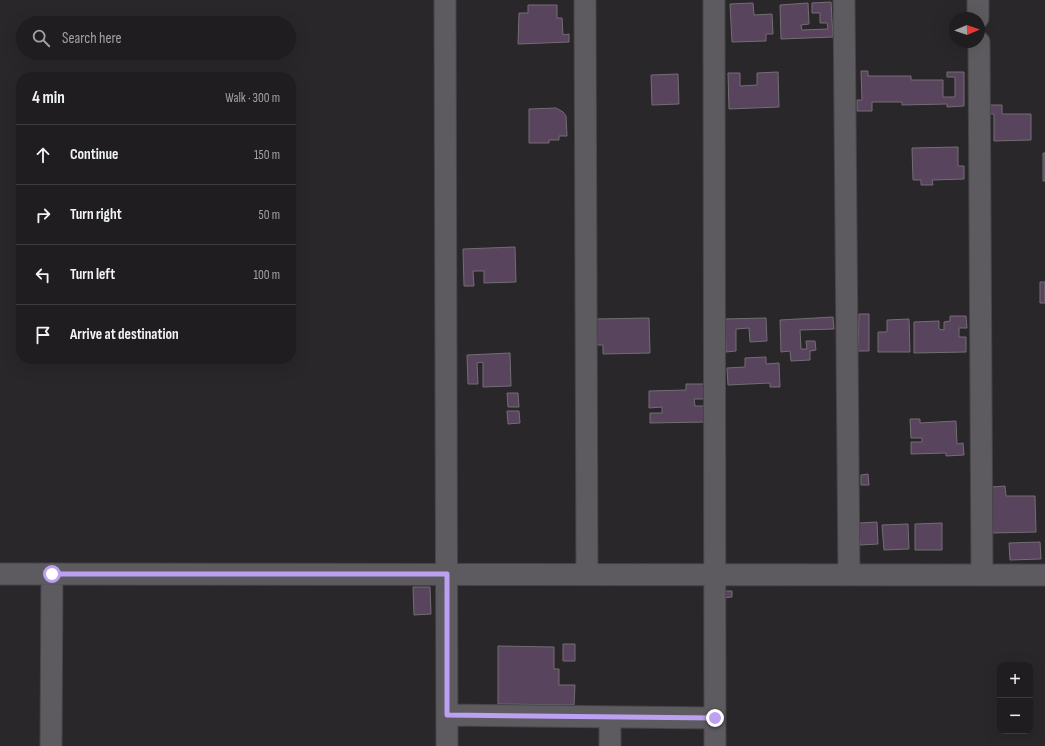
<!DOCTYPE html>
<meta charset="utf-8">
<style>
body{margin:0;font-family:"Sofia Sans Condensed",sans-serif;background:#282629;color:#f1f3f6}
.controls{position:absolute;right:12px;bottom:12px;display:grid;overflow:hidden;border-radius:8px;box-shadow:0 4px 16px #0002}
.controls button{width:36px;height:36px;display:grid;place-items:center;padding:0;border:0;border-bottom:1px solid #3d3b3e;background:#201d20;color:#f1f3f6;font:20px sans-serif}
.compass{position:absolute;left:949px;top:12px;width:36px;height:36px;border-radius:50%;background:#201d20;box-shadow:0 4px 16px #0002;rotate:88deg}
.stop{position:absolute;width:12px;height:12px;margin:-9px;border:3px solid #bca0f2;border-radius:50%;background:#fff}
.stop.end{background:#bca0f2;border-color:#fff;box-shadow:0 1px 4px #0008}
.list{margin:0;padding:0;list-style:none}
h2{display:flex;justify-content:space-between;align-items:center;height:52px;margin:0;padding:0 16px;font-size:17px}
h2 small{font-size:13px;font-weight:400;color:#a2a2a5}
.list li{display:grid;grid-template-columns:26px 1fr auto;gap:12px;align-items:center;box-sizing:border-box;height:60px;padding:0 16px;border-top:1px solid #3d3b3e}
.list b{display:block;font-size:15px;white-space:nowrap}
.list em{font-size:13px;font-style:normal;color:#a2a2a5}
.icon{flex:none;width:22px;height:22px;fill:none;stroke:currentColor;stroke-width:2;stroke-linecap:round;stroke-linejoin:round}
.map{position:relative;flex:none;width:1045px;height:746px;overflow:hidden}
.search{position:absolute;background:#201d20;box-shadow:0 4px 16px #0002;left:16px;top:16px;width:280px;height:44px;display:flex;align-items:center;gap:10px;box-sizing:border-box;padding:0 14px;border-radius:22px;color:#a2a2a5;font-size:15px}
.panel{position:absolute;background:#201d20;box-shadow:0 4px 16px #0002;left:16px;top:72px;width:280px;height:292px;border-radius:16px}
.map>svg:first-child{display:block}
.building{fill:#58445d;stroke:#726e73}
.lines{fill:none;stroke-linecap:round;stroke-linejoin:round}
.minor-casing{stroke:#474548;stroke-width:23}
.minor{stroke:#5e5b60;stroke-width:21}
.route{stroke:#bca0f2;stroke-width:5}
</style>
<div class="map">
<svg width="1045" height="746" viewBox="0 0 1045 746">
<rect width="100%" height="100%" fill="#2a272b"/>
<path class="building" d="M 831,2 L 833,37 L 781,39 L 780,5 L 808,3 L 809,24 L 801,25 L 802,30 L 828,29 L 827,23 L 820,23 L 820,13 L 812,13 L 812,3 Z
M 753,3 L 754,15 L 772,14 L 773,34 L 766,34 L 766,41 L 732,42 L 730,4 Z
M 528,5 L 557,5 L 557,18 L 562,18 L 563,35 L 569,34 L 569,42 L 518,44 L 519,13 L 528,13 Z
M 861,71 L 868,71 L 868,76 L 911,76 L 911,80 L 943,80 L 943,97 L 955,97 L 955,77 L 947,77 L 947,72 L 964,72 L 964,106 L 947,107 L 947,104 L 902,105 L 902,102 L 872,102 L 872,111 L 857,111 L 857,100 L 862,100 Z
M 778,72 L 779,107 L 729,109 L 728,73 L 740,73 L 740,86 L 757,85 L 757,73 Z
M 678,74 L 679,104 L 652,105 L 651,75 Z
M 990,105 L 1002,105 L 1002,114 L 1031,114 L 1031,140 L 994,141 L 994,114 L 990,114 Z
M 556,108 L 563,112 L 566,116 L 567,136 L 559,136 L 559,140 L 549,140 L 549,143 L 529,143 L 529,109 Z
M 958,147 L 958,166 L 964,166 L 964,179 L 932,180 L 933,185 L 921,185 L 921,180 L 913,180 L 912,148 Z
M 1043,153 L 1045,153 L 1045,181 L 1043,181 Z
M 515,247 L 516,282 L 484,283 L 484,271 L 473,271 L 474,286 L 464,286 L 463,249 Z
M 1040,282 L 1045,282 L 1045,303 L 1040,303 Z
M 859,314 L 869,314 L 869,351 L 858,351 Z
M 950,316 L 966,316 L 967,328 L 959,328 L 959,337 L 966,337 L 966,352 L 914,353 L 914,322 L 939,321 L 939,329 L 944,330 L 944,322 L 950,321 Z
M 833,317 L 834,329 L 800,330 L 801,349 L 807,349 L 806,341 L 815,341 L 816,350 L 810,351 L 810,360 L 791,361 L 790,351 L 781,352 L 780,320 Z
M 649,318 L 650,353 L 603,354 L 603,345 L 597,345 L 596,319 Z
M 766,318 L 767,341 L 750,342 L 749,328 L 736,329 L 736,351 L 726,352 L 725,319 Z
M 909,319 L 910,352 L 878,352 L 878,332 L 887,332 L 887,320 Z
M 510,353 L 511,386 L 483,387 L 483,362 L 477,363 L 478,384 L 468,384 L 467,355 Z
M 766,357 L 766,364 L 779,363 L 780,387 L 770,387 L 770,383 L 728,385 L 727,368 L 745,367 L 745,358 Z
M 686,384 L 706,384 L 706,399 L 694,399 L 695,406 L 707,406 L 707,422 L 650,423 L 650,413 L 662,413 L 662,407 L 649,408 L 649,391 L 686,390 Z
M 507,393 L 518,393 L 519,407 L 508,407 Z
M 507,411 L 519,411 L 520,423 L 508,424 Z
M 910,419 L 920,419 L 920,423 L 956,421 L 957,444 L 963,443 L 964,455 L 946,456 L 946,453 L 911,454 L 911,442 L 922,442 L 922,438 L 911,438 Z
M 868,474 L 869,485 L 861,485 L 861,475 Z
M 1005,486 L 1006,496 L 1035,496 L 1036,532 L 992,533 L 991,487 Z
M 877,522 L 878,544 L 860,545 L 859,523 Z
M 942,523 L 942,550 L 915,550 L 915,524 Z
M 908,524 L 909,549 L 884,550 L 882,525 Z
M 1040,542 L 1041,559 L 1010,560 L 1009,543 Z
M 413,587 L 430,587 L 431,614 L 414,615 Z
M 721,591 L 732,591 L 732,597 L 721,598 Z
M 563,644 L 575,644 L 575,661 L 563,661 Z
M 498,646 L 554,647 L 554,669 L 559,669 L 559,685 L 575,685 L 574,705 L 498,704 Z"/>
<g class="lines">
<defs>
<path id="minor" d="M 445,0 L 447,746
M 585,0 L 587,574
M 714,0 L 715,746
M 844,0 L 849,575
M 978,0 L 978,18
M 979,42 L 982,575
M 0,574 L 1045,575
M 447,715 L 715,718
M 51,746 L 52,574
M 610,746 L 610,717"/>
</defs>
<use href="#minor" class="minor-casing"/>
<use href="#minor" class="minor"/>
</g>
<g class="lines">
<path class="route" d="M 52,574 L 447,574 L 447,715 L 715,718"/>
</g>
</svg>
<div class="controls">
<button>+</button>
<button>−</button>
</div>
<svg class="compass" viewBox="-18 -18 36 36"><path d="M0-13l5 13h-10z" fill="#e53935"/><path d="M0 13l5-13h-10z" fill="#a2a2a5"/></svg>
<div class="stop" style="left:52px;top:574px"></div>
<div class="stop end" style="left:715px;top:718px"></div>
<div class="search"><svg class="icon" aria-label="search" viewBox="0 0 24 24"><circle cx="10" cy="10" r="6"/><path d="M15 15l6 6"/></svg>Search here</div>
<section class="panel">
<h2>4 min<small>Walk · 300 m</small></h2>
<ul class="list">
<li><svg class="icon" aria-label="ahead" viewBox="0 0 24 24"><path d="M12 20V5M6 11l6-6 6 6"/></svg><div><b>Continue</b></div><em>150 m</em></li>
<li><svg class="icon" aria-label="right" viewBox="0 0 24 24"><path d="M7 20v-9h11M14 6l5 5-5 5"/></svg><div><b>Turn right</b></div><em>50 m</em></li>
<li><svg class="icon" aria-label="left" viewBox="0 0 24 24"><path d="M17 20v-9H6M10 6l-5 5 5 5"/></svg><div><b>Turn left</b></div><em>100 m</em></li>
<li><svg class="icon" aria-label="arrive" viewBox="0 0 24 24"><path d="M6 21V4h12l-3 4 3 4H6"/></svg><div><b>Arrive at destination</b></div></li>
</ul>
</section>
</div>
